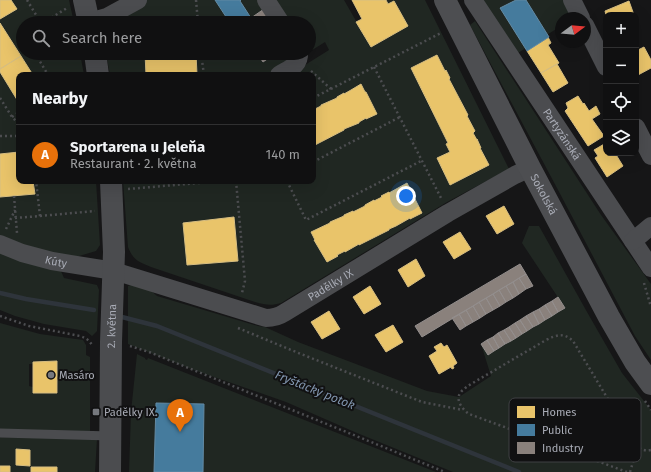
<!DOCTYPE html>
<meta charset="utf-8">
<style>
body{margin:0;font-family:"Fira Sans",sans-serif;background:#19191a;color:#f1f3f6}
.controls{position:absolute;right:12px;top:12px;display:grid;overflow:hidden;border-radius:8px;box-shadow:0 4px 16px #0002}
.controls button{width:36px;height:36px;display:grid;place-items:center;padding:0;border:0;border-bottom:1px solid #303031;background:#101011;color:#f1f3f6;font:20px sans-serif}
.compass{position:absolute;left:555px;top:12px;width:36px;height:36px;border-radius:50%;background:#101011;box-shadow:0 4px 16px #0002;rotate:74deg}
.you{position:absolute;left:406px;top:196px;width:14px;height:14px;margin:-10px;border:3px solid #fff;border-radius:50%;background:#1a73e8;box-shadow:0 0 0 6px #1a73e833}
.badge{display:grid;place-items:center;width:26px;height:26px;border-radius:50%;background:#7c3aed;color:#fff;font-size:13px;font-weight:700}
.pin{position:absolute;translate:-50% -33px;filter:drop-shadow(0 1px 2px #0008)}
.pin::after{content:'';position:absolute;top:21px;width:14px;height:12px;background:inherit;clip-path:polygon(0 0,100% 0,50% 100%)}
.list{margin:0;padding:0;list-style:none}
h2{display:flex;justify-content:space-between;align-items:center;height:52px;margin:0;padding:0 16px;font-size:17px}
h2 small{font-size:13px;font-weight:400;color:#9c9d9f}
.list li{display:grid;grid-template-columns:26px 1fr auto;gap:12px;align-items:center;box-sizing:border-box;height:60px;padding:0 16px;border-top:1px solid #303031}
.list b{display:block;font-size:15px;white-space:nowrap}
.list p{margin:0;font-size:13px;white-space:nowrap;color:#9c9d9f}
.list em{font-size:13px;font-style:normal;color:#9c9d9f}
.icon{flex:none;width:22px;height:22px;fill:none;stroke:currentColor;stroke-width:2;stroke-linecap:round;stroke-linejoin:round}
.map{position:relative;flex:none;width:651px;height:472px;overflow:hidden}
.search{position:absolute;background:#101011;box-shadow:0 4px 16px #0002;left:16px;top:16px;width:300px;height:44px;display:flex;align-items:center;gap:10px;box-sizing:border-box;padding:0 14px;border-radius:22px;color:#9c9d9f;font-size:15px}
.panel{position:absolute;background:#101011;box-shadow:0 4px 16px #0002;left:16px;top:72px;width:300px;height:112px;border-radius:8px}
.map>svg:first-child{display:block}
.green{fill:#202722;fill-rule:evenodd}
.homes{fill:#e9c46a;stroke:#d6bd81}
.public{fill:#457b9d;stroke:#638aa4}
.industry{fill:#8a817c;stroke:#938e8d}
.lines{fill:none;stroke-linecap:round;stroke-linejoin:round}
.stream{stroke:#2e343b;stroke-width:4.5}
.path{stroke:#4c4d50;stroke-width:2.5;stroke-dasharray:2 3;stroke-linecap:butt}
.service{stroke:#4b4c4f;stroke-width:9}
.minor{stroke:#4b4c4f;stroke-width:18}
.tertiary{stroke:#4b4c4f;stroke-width:22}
.primary{stroke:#4d4e51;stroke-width:22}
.poi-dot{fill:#76787e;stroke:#111112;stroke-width:1.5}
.labels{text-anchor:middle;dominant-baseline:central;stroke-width:4;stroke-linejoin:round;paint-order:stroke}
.street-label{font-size:11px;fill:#a9acb6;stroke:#111112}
.poi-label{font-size:11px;fill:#a9acb6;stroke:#111112;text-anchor:start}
.water-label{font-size:12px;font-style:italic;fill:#8296af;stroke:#111112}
.key{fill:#111112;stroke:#3f4043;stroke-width:1}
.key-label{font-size:11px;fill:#a9acb6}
</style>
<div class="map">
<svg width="651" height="472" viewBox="0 0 651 472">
<rect width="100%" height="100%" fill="#161617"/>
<path class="green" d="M 0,0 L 69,0 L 74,23 L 23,23 L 23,53 L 80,53 L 84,75 L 19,75 L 19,181 L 96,181 L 100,245 L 96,251 L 69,259 L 0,237 Z
M 147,0 L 344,0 L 371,47 L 408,26 L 394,1 L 388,4 L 386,0 L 425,0 L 509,169 L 447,202 L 281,303 C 271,306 266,305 255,302 L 151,267 C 139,262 133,260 128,247 L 123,181 L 313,181 L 313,75 L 289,75 L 329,50 L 325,42 L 309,52 L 309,23 L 109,23 Z
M 473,0 L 566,0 L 574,18 L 561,18 L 561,26 L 510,58 Z
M 475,21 L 601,215 L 651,284 L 651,360 L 635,336 L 557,188 L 470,25 Z
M 106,53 L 307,53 L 271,75 L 110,75 Z
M 529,226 L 539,226 L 587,312 L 622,373 L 651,410 L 651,472 L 453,472 L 357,433 L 286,402 L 194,370 L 128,344 L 128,286 L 131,285 L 148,288 L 157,296 L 258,326 L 265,327 L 298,342 L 427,391 L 459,397 L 491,376 L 481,344 L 488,355 L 565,308 L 522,243 Z
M 0,250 L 60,269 L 64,278 L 97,285 L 99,290 L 97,331 L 92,336 L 86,331 L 44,324 L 15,316 L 0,310 Z
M 0,323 L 40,334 L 83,340 L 86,345 L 86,355 L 90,357 L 90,432 L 0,429 ZM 57,361 L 58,393 L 33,393 L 33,387 L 29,386 L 29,364 L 34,364 L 34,362 Z
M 137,354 L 145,358 L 145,359 L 147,360 L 148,358 L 436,472 L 129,472 L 131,412 Z
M 0,437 L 97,439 L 95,472 L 0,472 Z"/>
<path class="homes" d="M 0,0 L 11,0 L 17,9 L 0,19 Z
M 352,0 L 386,0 L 388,4 L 394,1 L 408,26 L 371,47 L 356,22 L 362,19 Z
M 629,1 L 634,15 L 606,15 L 605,11 Z
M 0,23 L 21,56 L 0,69 Z
M 548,37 L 551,43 L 548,45 L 559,63 L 541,73 L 527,51 Z
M 644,47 L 651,60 L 651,68 L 638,75 L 636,70 L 636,51 Z
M 145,53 L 196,53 L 197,75 L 146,75 Z
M 437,55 L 445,71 L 446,70 L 450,78 L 449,79 L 468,115 L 467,116 L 475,131 L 473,133 L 477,140 L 477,139 L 481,148 L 480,148 L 489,165 L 450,185 L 437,158 L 450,152 L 446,144 L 448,143 L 411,68 Z
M 21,56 L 33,75 L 19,75 L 19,103 L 0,72 L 0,69 Z
M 557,64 L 568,83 L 553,92 L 541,73 Z
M 361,84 L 365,92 L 366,92 L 377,114 L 366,119 L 366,118 L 359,122 L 359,123 L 344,129 L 344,130 L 315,145 L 314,144 L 313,145 L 313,110 L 321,106 L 321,105 L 337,98 L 337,97 L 344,93 L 344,94 L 351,90 Z
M 578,96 L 583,104 L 584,103 L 589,111 L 596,106 L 600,114 L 592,119 L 604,136 L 588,146 L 565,111 L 568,108 L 566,103 Z
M 606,143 L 606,153 L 615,153 L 623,166 L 607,177 L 595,158 L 598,156 L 594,150 Z
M 19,152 L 19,181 L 33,181 L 35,194 L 0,197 L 0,154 Z
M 407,183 L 422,213 L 410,219 L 410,218 L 396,226 L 389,229 L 389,230 L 359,245 L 359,244 L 345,252 L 345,251 L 337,255 L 338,256 L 327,262 L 314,240 L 315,240 L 311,232 L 330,223 L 330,222 L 344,216 L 344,215 L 353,211 L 353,212 L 365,206 L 365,205 L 374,200 L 374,201 L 382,197 L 381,196 L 389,192 L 389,193 Z
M 504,206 L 514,224 L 497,234 L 486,216 Z
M 234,217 L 238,261 L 187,265 L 183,223 Z
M 460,232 L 471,249 L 454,259 L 443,242 Z
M 416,259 L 425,276 L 408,287 L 398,270 Z
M 370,286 L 381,304 L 364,314 L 353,297 Z
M 329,311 L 340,329 L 322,339 L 311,322 Z
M 393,325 L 403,342 L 386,352 L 375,335 Z
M 441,343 L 444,347 L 447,345 L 457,363 L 453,366 L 454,368 L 452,369 L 451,367 L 439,374 L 429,356 L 437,351 L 434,347 Z
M 57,361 L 57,393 L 33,393 L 33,362 Z
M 16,449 L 30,450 L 30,466 L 16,465 Z
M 0,466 L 10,466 L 10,472 L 0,472 Z
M 31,467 L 57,467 L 57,472 L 31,472 Z"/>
<path class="public" d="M 215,0 L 241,0 L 240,1 L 251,18 L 243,23 L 230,23 Z
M 516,0 L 526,0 L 549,37 L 527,51 L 500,8 Z
M 156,403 L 204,404 L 203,472 L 154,472 Z"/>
<path class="industry" d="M 264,9 L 273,23 L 243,23 L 251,18 Z
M 257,53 L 276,53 L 263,62 Z
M 520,264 L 526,274 L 422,337 L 415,326 Z
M 526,274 L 533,286 L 526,289 L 519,278 Z
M 519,278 L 526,289 L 519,294 L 513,282 Z
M 513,282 L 519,294 L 513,298 L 506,286 Z
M 506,286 L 513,298 L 506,302 L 499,290 Z
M 499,290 L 506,302 L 500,306 L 493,294 Z
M 493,294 L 500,306 L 493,310 L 486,298 Z
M 558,297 L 565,308 L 558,312 L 552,301 Z
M 486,298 L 493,310 L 486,314 L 479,302 Z
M 552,301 L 558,312 L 552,316 L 545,305 Z
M 479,302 L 486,314 L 480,318 L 473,306 Z
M 545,305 L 552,316 L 545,320 L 539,309 Z
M 473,306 L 480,318 L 473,322 L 466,310 Z
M 539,309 L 545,320 L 539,324 L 533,312 Z
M 466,310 L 473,322 L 466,326 L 459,314 Z
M 533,312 L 539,324 L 533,327 L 526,316 Z
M 459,314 L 466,326 L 460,330 L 452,318 Z
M 526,316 L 533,327 L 527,331 L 520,320 Z
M 520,320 L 527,331 L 522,334 L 515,323 Z
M 515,323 L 522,334 L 516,338 L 509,327 Z
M 509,327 L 516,338 L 511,341 L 504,330 Z
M 504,330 L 511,341 L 505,344 L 498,333 Z
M 498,333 L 505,344 L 499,348 L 493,337 Z
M 493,337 L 499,348 L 494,351 L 487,340 Z
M 487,340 L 494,351 L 488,355 L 481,344 Z"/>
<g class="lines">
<path class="stream" d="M 0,293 L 26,299 L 94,310
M 118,316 L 157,326 L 519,472"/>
<path class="path" d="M 27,0 L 41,23
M 196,0 L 198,23
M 43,23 L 67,8
M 35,53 L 48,75
M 201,53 L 204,75
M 374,67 L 441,198
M 311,71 L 331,89
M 0,98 L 12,117 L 19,124
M 313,98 L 441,33
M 12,117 L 19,112
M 0,136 L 19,136
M 313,162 L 400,117
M 236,181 L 245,281 L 242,293
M 287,181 L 306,220 L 421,161
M 128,189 L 222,181
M 14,196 L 17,233
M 40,216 L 95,211
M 15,218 L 40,216 L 36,181
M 6,229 L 15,210
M 644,283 L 651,307
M 0,316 L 29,326 L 80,336 C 86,338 89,340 92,345
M 238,328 L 296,352 L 422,402 L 463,410
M 130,346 L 149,352 L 445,472
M 645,401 L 651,410
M 627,472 L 469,414 C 462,409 453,398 463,390 C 465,388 468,386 471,384 L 546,340 C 557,335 563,332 573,341 L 635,444 C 640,450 644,451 651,450
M 630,472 L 634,459 L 639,449"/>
<path class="service" d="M 0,433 L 111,436"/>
<g class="minor">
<path d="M 266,0 L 281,23"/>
<path id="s1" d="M 473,0 L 651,268"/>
<path d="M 572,0 L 581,18"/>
<path d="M 89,22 L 107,17 L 138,0"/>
<path d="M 585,25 L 606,67"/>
<path d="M 279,75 C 288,69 300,66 299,53"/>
<path d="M 636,127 L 651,156"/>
<path d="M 633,241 L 651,226"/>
<path id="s2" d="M 0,244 L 22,253 L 52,261 L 114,271 L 266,318 C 273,318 278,317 284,313 L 448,213 L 515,175 L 530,168"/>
</g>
<g class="tertiary">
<path d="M 84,0 L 89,23"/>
<path d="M 95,53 L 98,75"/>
<path id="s3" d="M 110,472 L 111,342 L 114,252 L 111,181"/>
</g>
<path class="primary" id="s4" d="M 445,0 L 530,168 L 609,317 L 635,362 L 651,384"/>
</g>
<g class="poi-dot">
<circle cx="51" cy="375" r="4"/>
<rect x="92" y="408" width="8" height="8" rx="2"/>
</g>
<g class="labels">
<g class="street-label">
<text stroke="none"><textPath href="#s1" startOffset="161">Partyzánská</textPath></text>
<text stroke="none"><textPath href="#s4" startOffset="218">Sokolská</textPath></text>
<text stroke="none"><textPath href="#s2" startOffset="59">Kúty</textPath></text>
<text stroke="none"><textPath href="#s2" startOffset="350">Padělky IX</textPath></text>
<text stroke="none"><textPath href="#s3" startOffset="146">2. května</textPath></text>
</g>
<g class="poi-label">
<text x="59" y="375">Masáro</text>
<text x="104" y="412">Padělky IX.</text>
</g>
<g class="water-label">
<text transform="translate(315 390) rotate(22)">Fryštácký potok</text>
</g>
</g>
<rect x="509" y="398" width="132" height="64" rx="6" class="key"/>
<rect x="517" y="406" width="18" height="12" fill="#e9c46a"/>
<rect x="517" y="424" width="18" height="12" fill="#457b9d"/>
<rect x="517" y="442" width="18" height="12" fill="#8a817c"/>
<g class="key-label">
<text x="542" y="416">Homes</text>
<text x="542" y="434">Public</text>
<text x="542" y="452">Industry</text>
</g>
</svg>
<div class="controls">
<button>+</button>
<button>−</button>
<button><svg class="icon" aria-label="locate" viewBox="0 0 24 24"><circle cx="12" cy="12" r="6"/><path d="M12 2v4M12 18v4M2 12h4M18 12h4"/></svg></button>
<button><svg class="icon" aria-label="layers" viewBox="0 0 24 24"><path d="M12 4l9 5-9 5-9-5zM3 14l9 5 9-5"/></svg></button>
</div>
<svg class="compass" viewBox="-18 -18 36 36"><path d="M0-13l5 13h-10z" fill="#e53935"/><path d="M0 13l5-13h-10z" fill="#9c9d9f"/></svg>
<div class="you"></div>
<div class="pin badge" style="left:180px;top:432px;background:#e8710a">A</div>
<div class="search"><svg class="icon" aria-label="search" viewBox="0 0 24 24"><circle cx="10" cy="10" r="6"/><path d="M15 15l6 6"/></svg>Search here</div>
<section class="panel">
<h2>Nearby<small></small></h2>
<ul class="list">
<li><span class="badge" style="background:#e8710a">A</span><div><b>Sportarena u Jeleňa</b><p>Restaurant · 2. května</p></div><em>140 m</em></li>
</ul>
</section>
</div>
